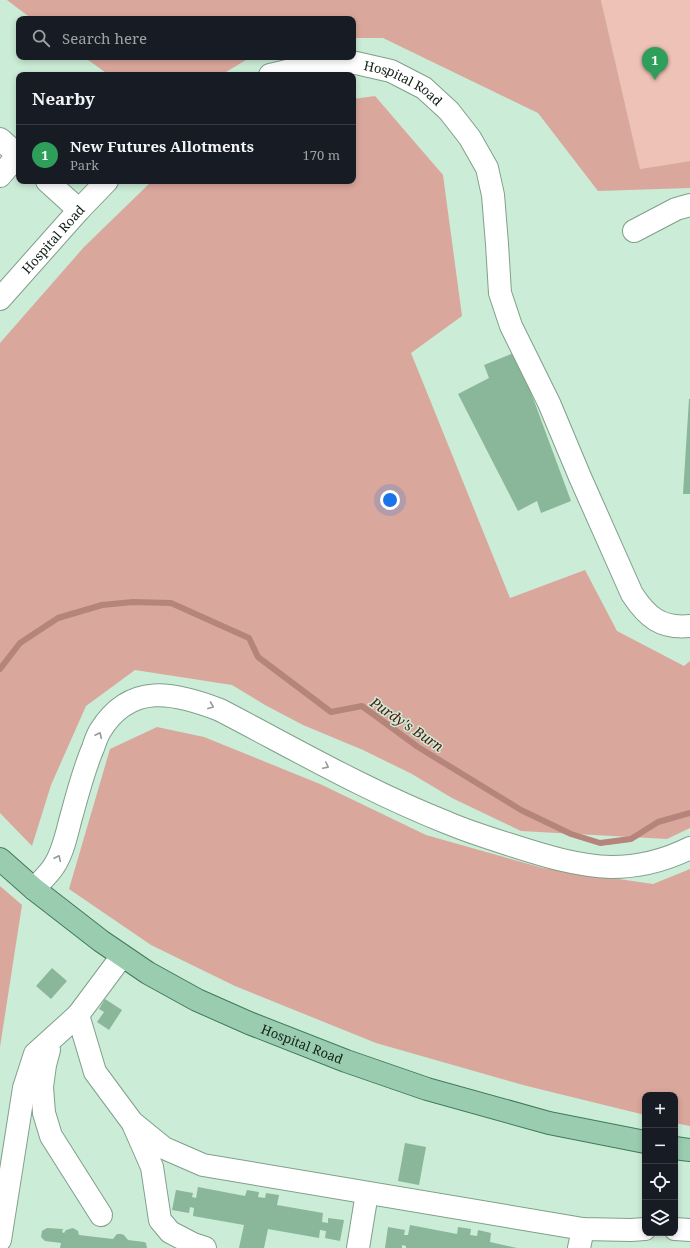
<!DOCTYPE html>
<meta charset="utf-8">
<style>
body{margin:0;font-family:"Noto Serif",serif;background:#242831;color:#f1f3f6}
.controls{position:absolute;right:12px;bottom:12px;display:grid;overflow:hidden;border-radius:8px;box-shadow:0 2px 6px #0003}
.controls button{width:36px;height:36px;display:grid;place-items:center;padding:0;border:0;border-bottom:1px solid #363941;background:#171b24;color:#f1f3f6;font:20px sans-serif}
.you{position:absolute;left:390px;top:500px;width:14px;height:14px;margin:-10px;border:3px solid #fff;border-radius:50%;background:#1a73e8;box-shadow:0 0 0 6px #1a73e833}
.badge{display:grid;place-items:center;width:26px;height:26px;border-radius:50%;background:#d4968c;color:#fff;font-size:13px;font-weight:700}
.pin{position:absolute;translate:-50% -33px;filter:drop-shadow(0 1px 2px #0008)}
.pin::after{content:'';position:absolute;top:21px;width:14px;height:12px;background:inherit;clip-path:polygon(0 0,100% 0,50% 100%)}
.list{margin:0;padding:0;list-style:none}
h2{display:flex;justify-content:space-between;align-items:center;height:52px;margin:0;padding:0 16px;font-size:17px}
h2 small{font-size:13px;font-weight:400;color:#9ea1a6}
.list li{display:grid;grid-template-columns:26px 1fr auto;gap:12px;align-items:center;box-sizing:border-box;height:60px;padding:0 16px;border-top:1px solid #363941}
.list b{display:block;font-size:15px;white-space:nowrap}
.list p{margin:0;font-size:13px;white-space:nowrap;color:#9ea1a6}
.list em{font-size:13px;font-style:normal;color:#9ea1a6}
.icon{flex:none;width:22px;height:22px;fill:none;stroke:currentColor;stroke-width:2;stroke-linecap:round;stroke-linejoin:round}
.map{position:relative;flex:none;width:690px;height:1248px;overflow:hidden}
.search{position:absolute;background:#171b24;box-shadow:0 2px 6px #0003;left:16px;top:16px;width:340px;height:44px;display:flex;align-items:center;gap:10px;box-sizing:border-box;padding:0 14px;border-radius:8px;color:#9ea1a6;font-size:15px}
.panel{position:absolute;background:#171b24;box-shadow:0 2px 6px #0003;left:16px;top:72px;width:340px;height:112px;border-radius:8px}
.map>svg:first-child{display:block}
.green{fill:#efc2b8}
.forest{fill:#daa79c}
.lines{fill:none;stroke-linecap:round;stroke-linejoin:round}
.stream{stroke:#b5847a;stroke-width:6}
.building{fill:#8ab69a}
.minor-casing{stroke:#809f8b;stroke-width:24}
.major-casing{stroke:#3f7b58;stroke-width:24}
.minor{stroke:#fff;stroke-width:22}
.major{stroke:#9acdb0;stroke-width:22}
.oneway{stroke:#959a97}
.labels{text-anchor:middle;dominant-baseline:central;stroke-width:3;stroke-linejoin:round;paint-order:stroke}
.street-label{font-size:13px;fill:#131f18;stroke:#cbecd6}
.water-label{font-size:14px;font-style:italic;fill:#52150b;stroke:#cbecd6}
</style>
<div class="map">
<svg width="690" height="1248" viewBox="0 0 690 1248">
<rect width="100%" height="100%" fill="#cbecd6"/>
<path class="green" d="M 601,0 L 690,0 L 690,161 L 640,169 Z"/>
<path class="forest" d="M 7,0 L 601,0 L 640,169 L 690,161 L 690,188 L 598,191 L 538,113 L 383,38 L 353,38 L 353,19 L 32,19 Z
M 84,57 L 251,57 L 221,75 L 109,75 Z
M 375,96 L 443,175 L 462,316 L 411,353 L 510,598 L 585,570 L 617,631 L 684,666 L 690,661 L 690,828 L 667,839 L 521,831 L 452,798 L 412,774 L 363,750 L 303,725 L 265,705 L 232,685 L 135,670 L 86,706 L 51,785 L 32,846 L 0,813 L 0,343 L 84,247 L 152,181 L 353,181 L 353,99 Z
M 157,727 L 204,737 L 320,784 L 426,835 L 543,868 L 653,884 L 690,869 L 690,1126 L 675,1123 L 675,1095 L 645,1095 L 645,1115 L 523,1085 L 376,1043 L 235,986 L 151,945 L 69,889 L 110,749 Z
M 0,886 L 22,905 L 0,1047 Z"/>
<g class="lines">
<path class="stream" d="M 0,669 L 20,643 L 58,618 L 102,605 L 133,602 L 171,603 L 249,638 L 258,657 L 331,712 L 362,706 L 418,747 L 521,810 L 571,834 L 600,843 L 631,839 L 658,822 L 690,813"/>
</g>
<path class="building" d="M 516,352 L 571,501 L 541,513 L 537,501 L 518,511 L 458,394 L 489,378 L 484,365 Z
M 689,399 L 690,399 L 690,494 L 683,494 Z
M 52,968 L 67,981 L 51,999 L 36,986 Z
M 105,999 L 122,1010 L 109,1030 L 97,1022 L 104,1012 L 99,1009 Z
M 405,1143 L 426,1147 L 419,1185 L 398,1181 Z
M 198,1187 L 245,1196 L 247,1190 L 259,1192 L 258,1197 L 265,1198 L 266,1193 L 279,1195 L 277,1205 L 323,1213 L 322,1222 L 328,1223 L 328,1218 L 344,1220 L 340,1241 L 325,1238 L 326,1231 L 320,1230 L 319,1238 L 268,1229 L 264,1248 L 239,1248 L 244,1225 L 193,1216 L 194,1208 L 190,1207 L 189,1213 L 172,1210 L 176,1190 L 193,1193 L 192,1197 L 196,1198 Z
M 410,1225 L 457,1234 L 458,1227 L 471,1229 L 470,1235 L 477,1236 L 478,1230 L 491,1233 L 490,1242 L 517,1248 L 406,1248 L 406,1246 L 402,1245 L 402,1248 L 385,1248 L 388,1227 L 405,1230 L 404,1235 L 408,1235 Z
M 47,1228 L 63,1229 L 62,1232 L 64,1233 L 66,1230 L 73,1228 L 78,1231 L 79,1235 L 113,1239 L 117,1234 L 121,1234 L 124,1235 L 128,1240 L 144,1242 L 146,1243 L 147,1248 L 60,1248 L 61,1243 L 45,1241 L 41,1237 L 42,1231 Z"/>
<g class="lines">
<defs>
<g id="minor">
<path id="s1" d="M 270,75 L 317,64 L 356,63 L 391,71 L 424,88 L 449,111 L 470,138 L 487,168 L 493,195 L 497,244 L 500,293 L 511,326 L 549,403 L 580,477 L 632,594 C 647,617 661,629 690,626"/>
<path d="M 0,139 L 19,156"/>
<path d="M 0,176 L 18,155"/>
<path d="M 47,181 L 79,210"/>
<path d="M 634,231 L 676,209 L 690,205"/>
<path id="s2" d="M 0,299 L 79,210 L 107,181"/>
<path d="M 34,889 C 41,881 49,874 54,866 C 64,851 67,831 72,814 C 78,792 84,769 93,748 C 95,742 97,736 100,731 C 130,682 174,692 220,710 C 295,749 369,792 448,823 C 469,832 492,839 514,846 C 545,856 578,866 611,867 C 638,867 666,860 690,848"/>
<path d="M 122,956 L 78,1015 L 95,1072 L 132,1122 L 164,1148 L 203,1165 L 583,1229 L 631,1230 L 645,1229"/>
<path d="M 49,1050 L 45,1065 L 42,1087 L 44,1113 L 51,1136 L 101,1215"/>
<path d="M 134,1126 L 152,1167 L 160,1220 L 170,1232 L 193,1244 L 205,1248"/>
<path d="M 675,1229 L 690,1230"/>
<path d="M 0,1240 L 24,1088 L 35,1054 L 78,1015"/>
<path d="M 358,1248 L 367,1193"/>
<path d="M 579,1248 L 583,1229"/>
</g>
<g id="major">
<path id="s3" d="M 0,859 L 34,889 L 101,941 L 148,973 L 197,1000 L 249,1023 L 346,1061 L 427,1089 L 549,1123 L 645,1142"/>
<path d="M 675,1148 L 690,1150"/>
</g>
</defs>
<use href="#minor" class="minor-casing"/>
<use href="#major" class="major-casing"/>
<use href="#minor" class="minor"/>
<use href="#major" class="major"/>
</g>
<defs><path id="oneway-chevron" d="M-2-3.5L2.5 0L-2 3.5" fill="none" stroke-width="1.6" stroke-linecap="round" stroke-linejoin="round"/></defs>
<g class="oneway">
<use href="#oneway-chevron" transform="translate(211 706) rotate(22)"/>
<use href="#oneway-chevron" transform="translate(99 735) rotate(-64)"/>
<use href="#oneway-chevron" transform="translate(326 766) rotate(27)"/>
<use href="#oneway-chevron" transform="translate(58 858) rotate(-64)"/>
</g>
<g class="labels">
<g class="street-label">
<text stroke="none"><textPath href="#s1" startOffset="139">Hospital Road</textPath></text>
<text stroke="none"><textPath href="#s2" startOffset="80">Hospital Road</textPath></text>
<text stroke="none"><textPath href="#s3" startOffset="357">Hospital Road</textPath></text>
</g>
<g class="water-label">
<text transform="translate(407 724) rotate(34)">Purdy's Burn</text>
</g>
</g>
</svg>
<div class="controls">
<button>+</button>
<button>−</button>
<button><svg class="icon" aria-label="locate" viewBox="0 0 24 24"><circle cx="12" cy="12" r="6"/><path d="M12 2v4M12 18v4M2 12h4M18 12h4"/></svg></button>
<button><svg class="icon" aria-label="layers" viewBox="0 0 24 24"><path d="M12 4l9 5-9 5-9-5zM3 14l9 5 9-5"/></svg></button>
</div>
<div class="you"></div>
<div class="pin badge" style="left:655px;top:80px;background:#2e9e5b">1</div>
<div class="search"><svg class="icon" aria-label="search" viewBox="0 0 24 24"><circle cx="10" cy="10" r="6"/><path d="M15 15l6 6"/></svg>Search here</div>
<section class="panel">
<h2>Nearby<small></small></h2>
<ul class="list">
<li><span class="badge" style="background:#2e9e5b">1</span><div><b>New Futures Allotments</b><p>Park</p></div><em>170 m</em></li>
</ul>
</section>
</div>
